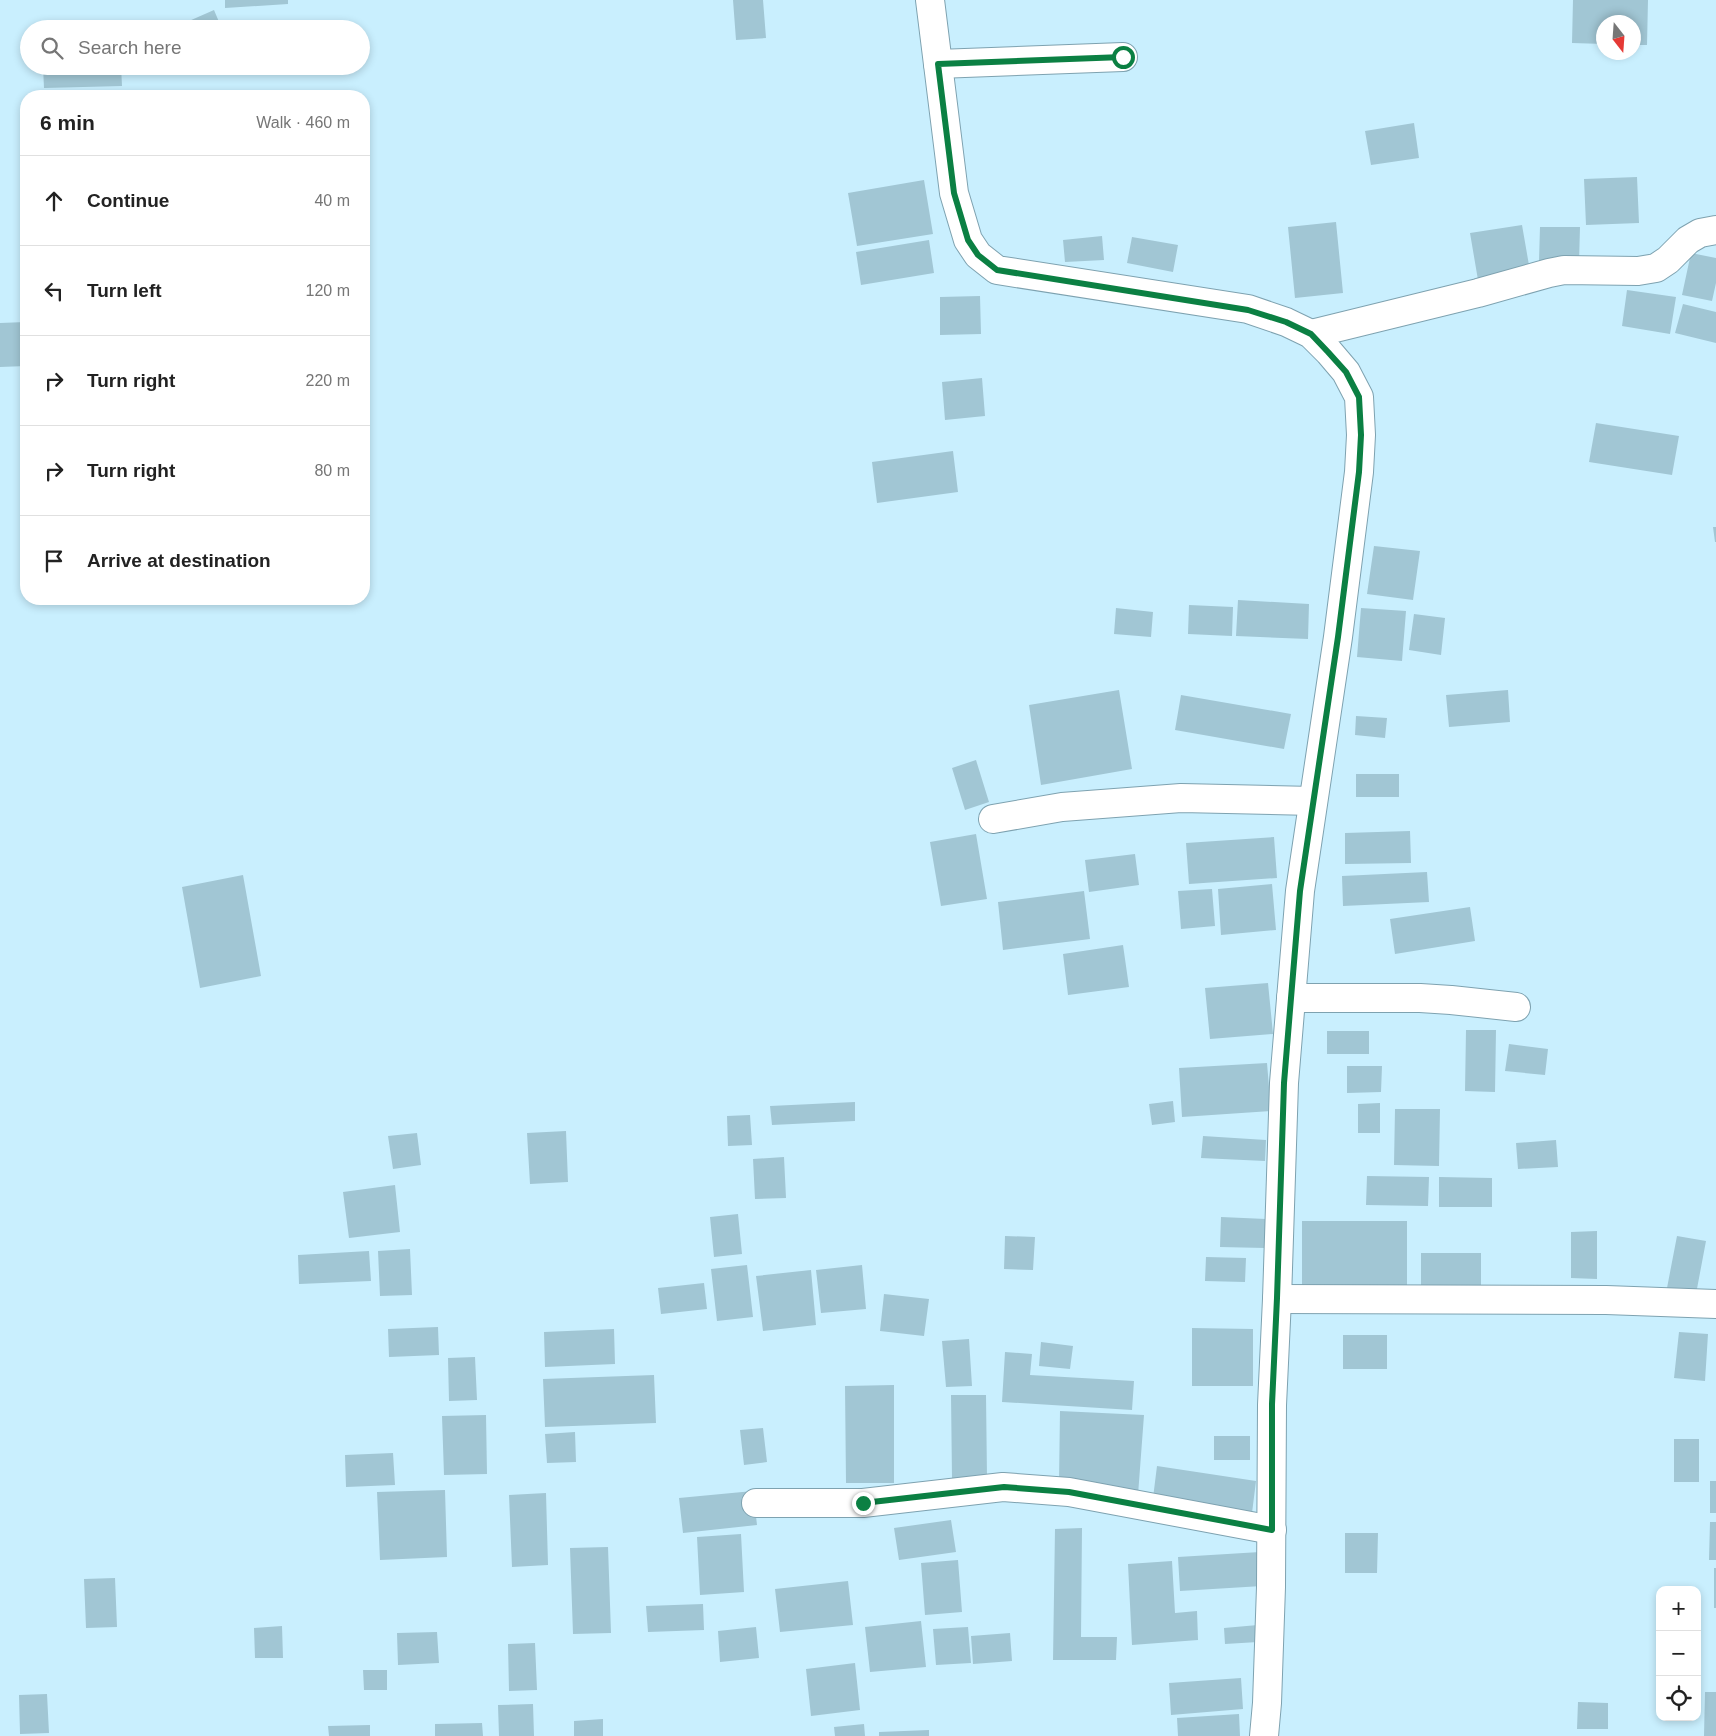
<!DOCTYPE html>
<meta charset="utf-8">
<style>
body{margin:0;font-family:Helvetica,sans-serif;background:#f6f6f6;color:#222}
.controls{position:absolute;right:15px;bottom:15px;display:grid;overflow:hidden;border-radius:10px;box-shadow:0 2px 8px #0003}
.controls button{width:45px;height:45px;display:grid;place-items:center;padding:0;border:0;border-bottom:1px solid #e0e0e0;background:#fff;color:#222;font:25px sans-serif}
.compass{position:absolute;left:1596px;top:15px;width:45px;height:45px;border-radius:50%;background:#fff;box-shadow:0 2px 8px #0003;rotate:163deg}
.stop{position:absolute;width:15px;height:15px;margin:-11px;border:4px solid #0b8043;border-radius:50%;background:#fff}
.stop.end{background:#0b8043;border-color:#fff;box-shadow:0 1px 5px #0008}
.list{margin:0;padding:0;list-style:none}
h2{display:flex;justify-content:space-between;align-items:center;height:65px;margin:0;padding:0 20px;font-size:21px}
h2 small{font-size:16px;font-weight:400;color:#767676}
.list li{display:grid;grid-template-columns:32px 1fr auto;gap:15px;align-items:center;box-sizing:border-box;height:90px;padding:0 20px;border-top:1px solid #e0e0e0}
.list b{display:block;font-size:19px;white-space:nowrap}
.list em{font-size:16px;font-style:normal;color:#767676}
.icon{flex:none;width:28px;height:28px;fill:none;stroke:currentColor;stroke-width:2;stroke-linecap:round;stroke-linejoin:round}
.map{position:relative;flex:none;width:1716px;height:1736px;overflow:hidden}
.search{position:absolute;background:#fff;box-shadow:0 2px 8px #0003;left:20px;top:20px;width:350px;height:55px;display:flex;align-items:center;gap:12px;box-sizing:border-box;padding:0 18px;border-radius:28px;color:#767676;font-size:19px}
.panel{position:absolute;background:#fff;box-shadow:0 2px 8px #0003;left:20px;top:90px;width:350px;height:515px;border-radius:20px}
.map>svg:first-child{display:block}
.building{fill:#a1c6d4}
.lines{fill:none;stroke-linecap:round;stroke-linejoin:round}
.minor-casing{stroke:#7ea2b0;stroke-width:30}
.tertiary-casing{stroke:#7ea2b0;stroke-width:30}
.minor{stroke:#fff;stroke-width:28}
.tertiary{stroke:#fff;stroke-width:28}
.route{stroke:#0b8043;stroke-width:6}
</style>
<div class="map">
<svg width="1716" height="1736" viewBox="0 0 1716 1736">
<rect width="100%" height="100%" fill="#c9effe"/>
<path class="building" d="M 225,0 L 288,0 L 288,4 L 225,8 Z
M 733,0 L 763,0 L 766,38 L 736,40 Z
M 1573,0 L 1648,0 L 1647,45 L 1634,45 L 1634,22 L 1604,22 L 1604,44 L 1572,43 Z
M 214,10 L 222,29 L 192,29 L 189,21 Z
M 350,25 L 350,29 L 312,29 L 312,26 Z
M 43,66 L 121,66 L 122,86 L 44,88 Z
M 1414,123 L 1419,158 L 1371,165 L 1365,131 Z
M 1637,177 L 1639,223 L 1586,225 L 1584,179 Z
M 924,180 L 933,234 L 857,246 L 848,193 Z
M 1336,222 L 1343,293 L 1295,298 L 1288,227 Z
M 1522,225 L 1530,271 L 1478,280 L 1470,233 Z
M 1540,227 L 1580,227 L 1579,263 L 1539,262 Z
M 1102,236 L 1104,260 L 1065,262 L 1063,240 Z
M 1132,237 L 1178,245 L 1173,272 L 1127,263 Z
M 929,240 L 934,273 L 861,285 L 856,252 Z
M 1691,253 L 1716,258 L 1716,283 L 1712,301 L 1682,295 Z
M 1627,290 L 1676,297 L 1670,334 L 1622,326 Z
M 980,296 L 981,334 L 940,335 L 940,297 Z
M 1683,304 L 1716,312 L 1716,343 L 1675,333 Z
M 26,322 L 26,366 L 0,367 L 0,323 Z
M 982,378 L 985,416 L 945,420 L 942,382 Z
M 1596,423 L 1679,436 L 1672,475 L 1589,462 Z
M 953,451 L 958,492 L 877,503 L 872,462 Z
M 1713,527 L 1716,527 L 1716,542 L 1715,542 Z
M 1374,546 L 1420,551 L 1413,600 L 1367,594 Z
M 1238,600 L 1309,604 L 1308,639 L 1236,636 Z
M 1189,605 L 1233,607 L 1232,636 L 1188,634 Z
M 1116,608 L 1153,612 L 1151,637 L 1114,634 Z
M 1361,608 L 1406,611 L 1402,661 L 1357,657 Z
M 1414,614 L 1445,618 L 1441,655 L 1409,650 Z
M 1119,690 L 1132,769 L 1041,785 L 1029,705 Z
M 1508,690 L 1510,722 L 1449,727 L 1446,695 Z
M 1181,695 L 1291,714 L 1284,749 L 1175,730 Z
M 1356,716 L 1387,718 L 1385,738 L 1355,735 Z
M 976,760 L 989,802 L 965,810 L 952,768 Z
M 1356,774 L 1399,774 L 1399,797 L 1356,797 Z
M 1410,831 L 1411,863 L 1345,864 L 1345,833 Z
M 976,834 L 987,899 L 941,906 L 930,842 Z
M 1274,837 L 1277,878 L 1189,884 L 1186,843 Z
M 1135,854 L 1139,885 L 1089,892 L 1085,860 Z
M 1427,872 L 1429,902 L 1343,906 L 1342,876 Z
M 243,875 L 261,976 L 200,988 L 182,887 Z
M 1272,884 L 1276,930 L 1221,935 L 1218,889 Z
M 1212,889 L 1215,926 L 1181,929 L 1178,891 Z
M 1084,891 L 1090,939 L 1003,950 L 998,902 Z
M 1470,907 L 1475,941 L 1395,954 L 1390,919 Z
M 1123,945 L 1129,987 L 1068,995 L 1063,954 Z
M 1268,983 L 1273,1034 L 1210,1039 L 1205,988 Z
M 1466,1030 L 1496,1030 L 1495,1092 L 1465,1091 Z
M 1327,1031 L 1369,1031 L 1369,1054 L 1327,1054 Z
M 1509,1044 L 1548,1049 L 1545,1075 L 1505,1071 Z
M 1267,1063 L 1271,1111 L 1182,1117 L 1179,1068 Z
M 1347,1066 L 1382,1066 L 1381,1092 L 1347,1093 Z
M 1173,1101 L 1175,1122 L 1152,1125 L 1149,1104 Z
M 855,1102 L 855,1121 L 772,1125 L 770,1106 Z
M 1380,1103 L 1380,1133 L 1358,1133 L 1358,1104 Z
M 1395,1109 L 1440,1109 L 1439,1166 L 1394,1165 Z
M 750,1115 L 752,1145 L 728,1146 L 727,1116 Z
M 566,1131 L 568,1182 L 530,1184 L 527,1133 Z
M 417,1133 L 421,1165 L 393,1169 L 388,1136 Z
M 1203,1136 L 1266,1140 L 1265,1161 L 1201,1158 Z
M 1556,1140 L 1558,1167 L 1518,1169 L 1516,1143 Z
M 784,1157 L 786,1198 L 755,1199 L 753,1159 Z
M 1367,1176 L 1429,1177 L 1428,1206 L 1366,1205 Z
M 1439,1177 L 1492,1178 L 1492,1207 L 1439,1207 Z
M 395,1185 L 400,1232 L 349,1238 L 343,1192 Z
M 738,1214 L 742,1254 L 714,1257 L 710,1217 Z
M 1221,1217 L 1266,1219 L 1265,1248 L 1220,1247 Z
M 1302,1221 L 1407,1221 L 1407,1290 L 1302,1290 Z
M 1597,1231 L 1597,1279 L 1571,1278 L 1571,1232 Z
M 1005,1236 L 1035,1237 L 1033,1270 L 1004,1269 Z
M 1677,1236 L 1706,1241 L 1696,1294 L 1667,1288 Z
M 410,1249 L 412,1295 L 380,1296 L 378,1251 Z
M 369,1251 L 371,1281 L 299,1284 L 298,1255 Z
M 1421,1253 L 1481,1253 L 1481,1285 L 1421,1286 Z
M 1206,1257 L 1246,1258 L 1245,1282 L 1205,1281 Z
M 747,1265 L 753,1317 L 717,1321 L 711,1269 Z
M 862,1265 L 866,1309 L 821,1313 L 816,1270 Z
M 811,1270 L 816,1325 L 763,1331 L 756,1276 Z
M 704,1283 L 707,1309 L 661,1314 L 658,1288 Z
M 884,1294 L 929,1299 L 924,1336 L 880,1331 Z
M 438,1327 L 439,1355 L 389,1357 L 388,1329 Z
M 1192,1328 L 1253,1329 L 1253,1386 L 1192,1386 Z
M 614,1329 L 615,1364 L 545,1367 L 544,1332 Z
M 1679,1332 L 1708,1334 L 1705,1381 L 1674,1378 Z
M 1343,1335 L 1387,1335 L 1387,1369 L 1343,1369 Z
M 969,1339 L 972,1386 L 946,1387 L 942,1341 Z
M 1041,1342 L 1073,1346 L 1070,1369 L 1039,1366 Z
M 1005,1352 L 1032,1354 L 1030,1375 L 1134,1381 L 1132,1410 L 1002,1402 Z
M 475,1357 L 477,1400 L 449,1401 L 448,1358 Z
M 654,1375 L 656,1423 L 545,1427 L 543,1379 Z
M 894,1385 L 894,1483 L 846,1483 L 845,1386 Z
M 951,1395 L 986,1395 L 987,1478 L 952,1479 Z
M 1060,1411 L 1144,1415 L 1138,1495 L 1059,1483 Z
M 486,1415 L 487,1474 L 444,1475 L 442,1416 Z
M 763,1428 L 767,1462 L 744,1465 L 740,1430 Z
M 575,1432 L 576,1462 L 547,1463 L 545,1434 Z
M 1214,1436 L 1250,1436 L 1250,1460 L 1214,1460 Z
M 1674,1439 L 1699,1439 L 1699,1482 L 1674,1482 Z
M 393,1453 L 395,1485 L 346,1487 L 345,1455 Z
M 1157,1466 L 1256,1481 L 1252,1513 L 1153,1498 Z
M 1710,1481 L 1716,1481 L 1716,1513 L 1710,1513 Z
M 445,1490 L 447,1557 L 380,1560 L 377,1492 Z
M 753,1491 L 757,1525 L 683,1533 L 679,1498 Z
M 546,1493 L 548,1565 L 512,1567 L 509,1495 Z
M 951,1520 L 956,1552 L 899,1560 L 894,1528 Z
M 1710,1522 L 1716,1522 L 1716,1560 L 1709,1560 Z
M 1082,1528 L 1081,1637 L 1117,1637 L 1116,1660 L 1053,1660 L 1055,1529 Z
M 1345,1533 L 1378,1533 L 1377,1573 L 1345,1573 Z
M 741,1534 L 744,1592 L 700,1595 L 697,1537 Z
M 608,1547 L 611,1633 L 573,1634 L 570,1548 Z
M 1260,1552 L 1262,1586 L 1180,1591 L 1178,1557 Z
M 958,1560 L 962,1612 L 925,1615 L 921,1563 Z
M 1172,1561 L 1175,1613 L 1197,1611 L 1198,1640 L 1132,1645 L 1128,1564 Z
M 1714,1568 L 1716,1568 L 1716,1608 L 1714,1608 Z
M 115,1578 L 117,1627 L 86,1628 L 84,1579 Z
M 848,1581 L 853,1625 L 780,1632 L 775,1589 Z
M 703,1604 L 704,1630 L 648,1632 L 646,1606 Z
M 921,1621 L 926,1667 L 870,1672 L 865,1627 Z
M 1258,1625 L 1258,1642 L 1225,1644 L 1224,1628 Z
M 282,1626 L 283,1658 L 255,1658 L 254,1628 Z
M 756,1627 L 759,1658 L 720,1662 L 718,1631 Z
M 968,1627 L 971,1663 L 936,1665 L 933,1629 Z
M 437,1632 L 439,1663 L 398,1665 L 397,1633 Z
M 1010,1633 L 1012,1661 L 973,1664 L 971,1636 Z
M 535,1643 L 537,1690 L 509,1691 L 508,1644 Z
M 855,1663 L 860,1710 L 811,1716 L 806,1669 Z
M 363,1670 L 387,1670 L 387,1690 L 364,1690 Z
M 1241,1678 L 1243,1709 L 1171,1715 L 1169,1683 Z
M 1705,1692 L 1716,1692 L 1716,1736 L 1704,1736 Z
M 47,1694 L 49,1733 L 20,1734 L 19,1695 Z
M 1578,1702 L 1608,1703 L 1608,1729 L 1577,1729 Z
M 533,1704 L 534,1736 L 499,1736 L 498,1705 Z
M 1239,1714 L 1240,1736 L 1178,1736 L 1177,1718 Z
M 603,1719 L 603,1736 L 574,1736 L 574,1721 Z
M 482,1723 L 483,1736 L 435,1736 L 435,1724 Z
M 864,1724 L 865,1736 L 835,1736 L 834,1727 Z
M 370,1725 L 370,1736 L 329,1736 L 328,1726 Z
M 929,1730 L 929,1736 L 879,1736 L 879,1732 Z"/>
<g class="lines">
<defs>
<path id="minor" d="M 938,64 L 1123,57
M 1311,334 L 1478,293 L 1549,273 L 1564,270 L 1638,271 L 1656,268 L 1668,260 L 1688,240 L 1700,233 L 1716,230
M 993,819 L 1062,807 L 1181,798 L 1313,801
M 1291,998 L 1420,998 L 1451,1000 L 1516,1007
M 1277,1299 L 1606,1300 L 1716,1304
M 756,1503 L 863,1503 L 1003,1487 L 1069,1492 L 1272,1530"/>
<path id="tertiary" d="M 930,0 L 954,193 L 968,240 L 978,255 L 997,270 L 1248,309 L 1286,322 L 1311,334 L 1329,352 L 1346,372 L 1359,397 L 1361,435 L 1359,472 L 1338,637 L 1300,891 L 1284,1083 L 1277,1299 L 1272,1405 L 1271,1587 L 1267,1703 L 1264,1736"/>
</defs>
<use href="#minor" class="minor-casing"/>
<use href="#tertiary" class="tertiary-casing"/>
<use href="#minor" class="minor"/>
<use href="#tertiary" class="tertiary"/>
</g>
<g class="lines">
<path class="route" d="M 863,1503 L 1004,1487 L 1069,1492 L 1272,1530 L 1272,1404 L 1277,1298 L 1284,1083 L 1291,998 L 1300,891 L 1338,637 L 1359,472 L 1361,435 L 1359,397 L 1346,372 L 1328,352 L 1311,334 L 1286,322 L 1248,310 L 997,270 L 978,255 L 968,240 L 954,193 L 938,64 L 1123,57"/>
</g>
</svg>
<div class="controls">
<button>+</button>
<button>−</button>
<button><svg class="icon" aria-label="locate" viewBox="0 0 24 24"><circle cx="12" cy="12" r="6"/><path d="M12 2v4M12 18v4M2 12h4M18 12h4"/></svg></button>
</div>
<svg class="compass" viewBox="-18 -18 36 36"><path d="M0-13l5 13h-10z" fill="#e53935"/><path d="M0 13l5-13h-10z" fill="#767676"/></svg>
<div class="stop" style="left:1123px;top:57px"></div>
<div class="stop end" style="left:863px;top:1503px"></div>
<div class="search"><svg class="icon" aria-label="search" viewBox="0 0 24 24"><circle cx="10" cy="10" r="6"/><path d="M15 15l6 6"/></svg>Search here</div>
<section class="panel">
<h2>6 min<small>Walk · 460 m</small></h2>
<ul class="list">
<li><svg class="icon" aria-label="ahead" viewBox="0 0 24 24"><path d="M12 20V5M6 11l6-6 6 6"/></svg><div><b>Continue</b></div><em>40 m</em></li>
<li><svg class="icon" aria-label="left" viewBox="0 0 24 24"><path d="M17 20v-9H6M10 6l-5 5 5 5"/></svg><div><b>Turn left</b></div><em>120 m</em></li>
<li><svg class="icon" aria-label="right" viewBox="0 0 24 24"><path d="M7 20v-9h11M14 6l5 5-5 5"/></svg><div><b>Turn right</b></div><em>220 m</em></li>
<li><svg class="icon" aria-label="right" viewBox="0 0 24 24"><path d="M7 20v-9h11M14 6l5 5-5 5"/></svg><div><b>Turn right</b></div><em>80 m</em></li>
<li><svg class="icon" aria-label="arrive" viewBox="0 0 24 24"><path d="M6 21V4h12l-3 4 3 4H6"/></svg><div><b>Arrive at destination</b></div></li>
</ul>
</section>
</div>
